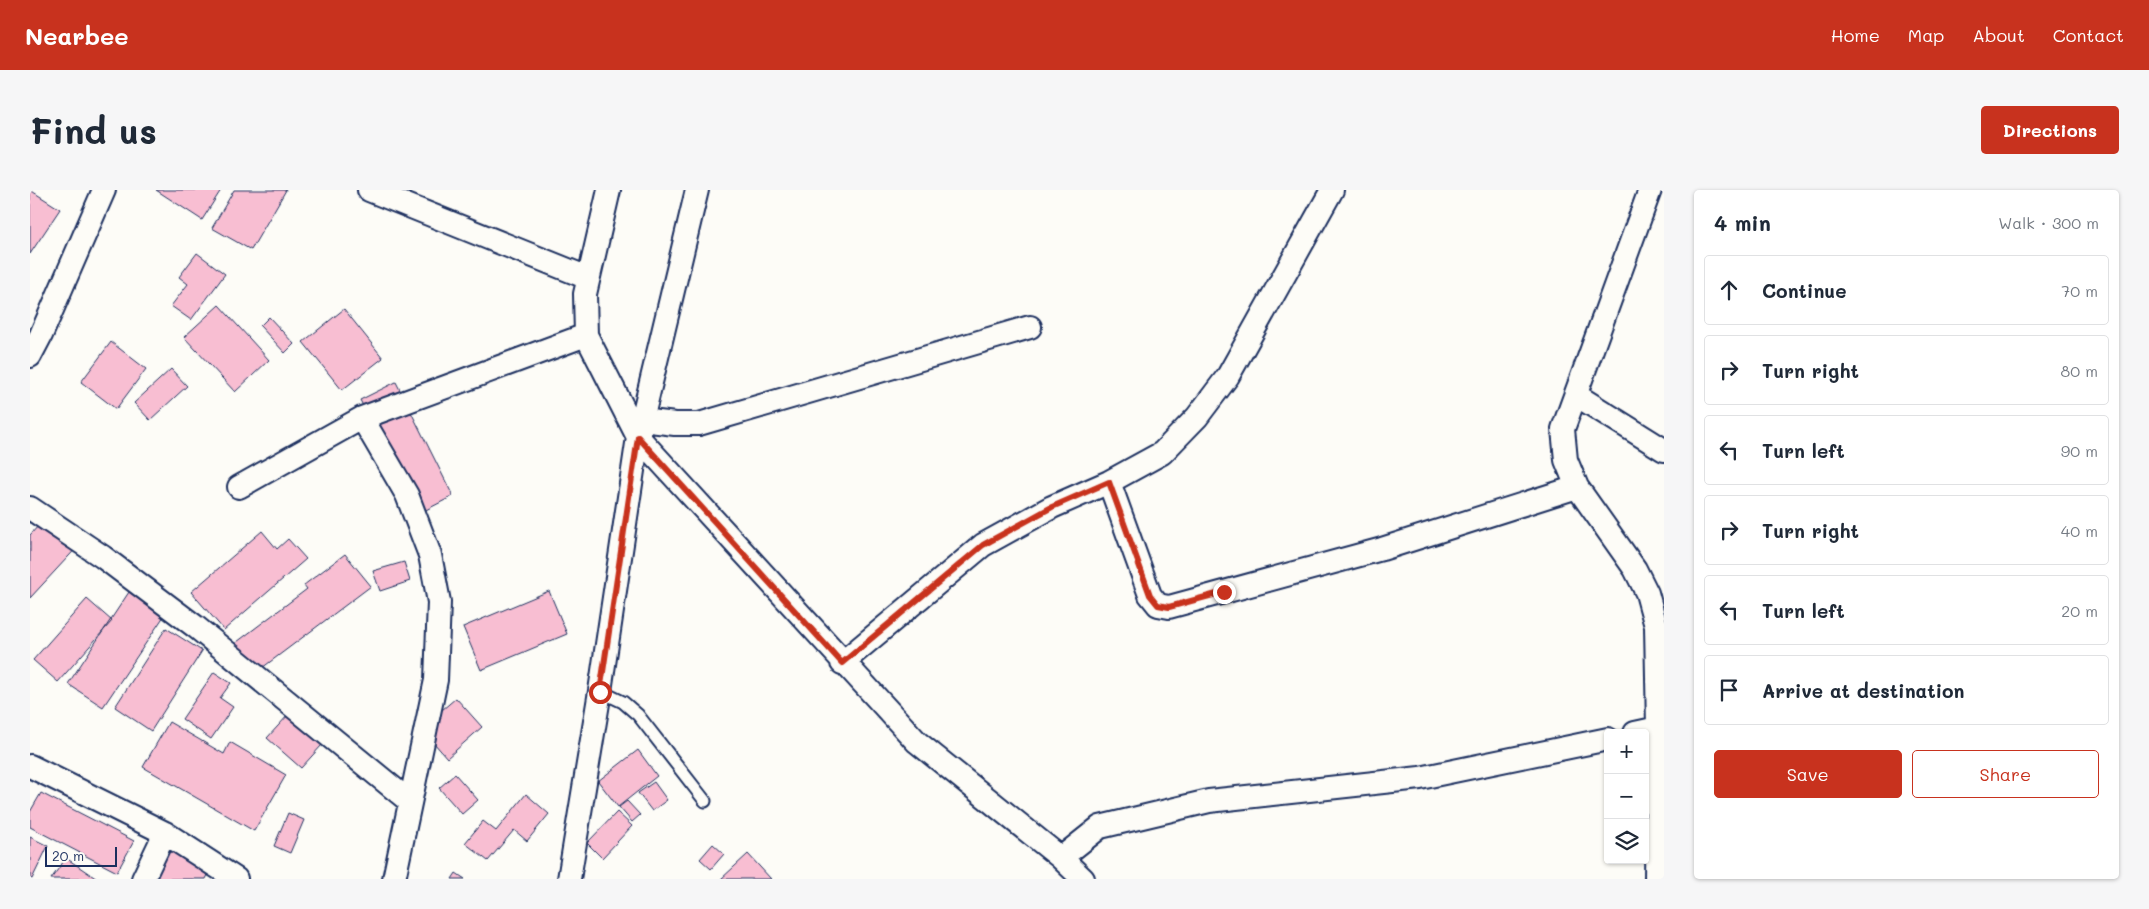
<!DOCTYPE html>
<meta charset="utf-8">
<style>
body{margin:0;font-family:Mali,sans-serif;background:#f6f6f7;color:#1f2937}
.controls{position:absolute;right:15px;bottom:15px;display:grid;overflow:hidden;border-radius:5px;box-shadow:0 1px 4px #0004}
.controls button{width:45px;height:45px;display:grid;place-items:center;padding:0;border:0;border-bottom:1px solid #e0e1e3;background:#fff;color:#1f2937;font:25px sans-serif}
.scale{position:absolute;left:15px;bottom:12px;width:72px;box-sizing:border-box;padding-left:5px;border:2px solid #1b2f5e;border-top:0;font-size:14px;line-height:18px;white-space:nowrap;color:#1b2f5e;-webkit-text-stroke:4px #fdfcf7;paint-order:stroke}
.stop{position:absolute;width:15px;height:15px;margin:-11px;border:4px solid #c8321e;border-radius:50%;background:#fff}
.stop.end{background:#c8321e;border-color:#fff;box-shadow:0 1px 5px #0008}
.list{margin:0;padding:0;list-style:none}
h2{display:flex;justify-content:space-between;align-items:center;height:65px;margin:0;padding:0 20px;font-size:21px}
h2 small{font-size:16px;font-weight:400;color:#747a83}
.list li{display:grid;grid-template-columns:32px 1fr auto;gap:15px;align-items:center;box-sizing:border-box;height:70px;margin:0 10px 10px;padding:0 10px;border:1px solid #e0e1e3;border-radius:5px}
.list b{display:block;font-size:19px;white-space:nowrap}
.list em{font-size:16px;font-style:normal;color:#747a83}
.actions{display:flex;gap:10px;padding:15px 20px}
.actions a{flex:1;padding:11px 0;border:1px solid #c8321e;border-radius:5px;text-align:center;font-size:18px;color:#c8321e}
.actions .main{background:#c8321e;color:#fff}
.icon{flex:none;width:28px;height:28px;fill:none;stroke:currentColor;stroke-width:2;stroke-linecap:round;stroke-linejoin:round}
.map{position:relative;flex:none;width:1634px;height:689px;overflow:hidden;border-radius:5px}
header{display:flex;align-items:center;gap:30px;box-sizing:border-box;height:70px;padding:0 25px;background:#c8321e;color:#fff}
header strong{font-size:24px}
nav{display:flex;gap:28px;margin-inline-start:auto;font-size:18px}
.intro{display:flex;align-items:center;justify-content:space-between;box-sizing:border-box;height:120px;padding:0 30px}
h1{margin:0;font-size:35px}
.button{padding:12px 22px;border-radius:5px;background:#c8321e;color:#fff;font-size:18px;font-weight:700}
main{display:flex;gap:30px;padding:0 30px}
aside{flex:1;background:#fff;border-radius:5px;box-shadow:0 1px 4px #0004}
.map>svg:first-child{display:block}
.building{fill:#f8bed2;stroke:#1b2f5e}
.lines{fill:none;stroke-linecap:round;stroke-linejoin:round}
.service-casing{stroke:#1b2f5e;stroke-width:15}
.minor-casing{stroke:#1b2f5e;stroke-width:26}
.service{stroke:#fdfcf7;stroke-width:11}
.minor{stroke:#fdfcf7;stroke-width:22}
.route{stroke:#c8321e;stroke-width:6}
</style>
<header>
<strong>Nearbee</strong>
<nav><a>Home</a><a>Map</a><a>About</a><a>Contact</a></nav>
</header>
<div class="intro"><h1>Find us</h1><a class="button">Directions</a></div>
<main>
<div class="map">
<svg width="1634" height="689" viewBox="0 0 1634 689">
<rect width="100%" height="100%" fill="#fdfcf7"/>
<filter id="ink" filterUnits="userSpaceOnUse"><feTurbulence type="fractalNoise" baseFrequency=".02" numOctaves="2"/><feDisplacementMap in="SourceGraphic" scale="10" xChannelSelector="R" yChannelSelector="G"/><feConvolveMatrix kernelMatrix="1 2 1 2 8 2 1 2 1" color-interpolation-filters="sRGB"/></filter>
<g filter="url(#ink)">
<path class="building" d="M 0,0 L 30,19 L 0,64 Z
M 126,0 L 191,0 L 172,30 Z
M 204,0 L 256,0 L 221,60 L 182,38 Z
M 167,63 L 195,84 L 161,130 L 141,116 L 158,94 L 149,87 Z
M 189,115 L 239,170 L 205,202 L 154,147 Z
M 314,119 L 353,168 L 312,200 L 273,152 Z
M 239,127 L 264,154 L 255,163 L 230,136 Z
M 81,152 L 116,179 L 86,219 L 51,192 Z
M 141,179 L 157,196 L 120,230 L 104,213 Z
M 366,192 L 423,306 L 388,324 L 330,210 Z
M 19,324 L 51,353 L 0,408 L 0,345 Z
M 232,341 L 247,359 L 258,349 L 276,369 L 194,440 L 161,402 Z
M 315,364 L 341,396 L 224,484 L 203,455 L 277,399 L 274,395 Z
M 374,372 L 380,391 L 350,401 L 343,381 Z
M 519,401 L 537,444 L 451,480 L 433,437 Z
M 99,402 L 134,426 L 73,517 L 38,494 Z
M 57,409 L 82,431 L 28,492 L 3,470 Z
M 136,438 L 172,461 L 121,541 L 85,517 Z
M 184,482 L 201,493 L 190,508 L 203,517 L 181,549 L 152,529 Z
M 426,508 L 452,537 L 417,568 L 391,538 Z
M 259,524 L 292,555 L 271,578 L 237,548 Z
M 139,532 L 194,564 L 200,552 L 256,585 L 224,641 L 113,577 Z
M 608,560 L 627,586 L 588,617 L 568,591 Z
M 425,584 L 448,610 L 432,624 L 409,598 Z
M 624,592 L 637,610 L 622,621 L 608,603 Z
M 11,603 L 104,651 L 87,682 L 0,637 L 0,622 Z
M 496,604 L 519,624 L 497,651 L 484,640 L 458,671 L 435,653 L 453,631 L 466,641 Z
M 597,611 L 610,625 L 602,632 L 589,617 Z
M 587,622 L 602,636 L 572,668 L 557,653 Z
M 258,623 L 274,630 L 260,663 L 244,656 Z
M 0,647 L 18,656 L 2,689 L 0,689 Z
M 134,650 L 184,673 L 176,689 L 117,689 Z
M 683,654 L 694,664 L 681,679 L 670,669 Z
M 718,664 L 741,689 L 691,689 Z
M 36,668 L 67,689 L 21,689 Z
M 426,683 L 435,689 L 422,689 Z"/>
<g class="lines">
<defs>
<path id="service" d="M 570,501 L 593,512 L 608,525 L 675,611"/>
<path id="minor" d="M 339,0 L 558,88
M 579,0 L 555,104 L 556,145 L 608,247 L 887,552 L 1031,668 L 1053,689
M 1620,0 L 1533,239 L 1536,270 L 1547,297 L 1605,379 L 1617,403 L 1626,436 L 1628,538 L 1626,689
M 0,166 L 11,145 L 74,0
M 1546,205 L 1634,260
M 332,228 L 377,305 L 400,365 L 409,412 L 406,490 L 364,689
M 612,230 L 645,234 L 669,234 L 1000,137
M 1079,292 L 1120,405 L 1128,415 L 1139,417 L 1352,359 L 1547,297
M 209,297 L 332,228 L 556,145
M 0,318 L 73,367 L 166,437 L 379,611
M 812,473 L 953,355 L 1022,317 L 1079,292 L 1132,263 L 1167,227 L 1198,186 L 1302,0
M 1605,543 L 1628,538
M 0,576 L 135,643 L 206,689
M 1031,668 L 1070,637 L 1179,611 L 1390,588 L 1578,549
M 113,689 L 135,643
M 539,689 L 570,501 L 608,247 L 667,0"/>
</defs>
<use href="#service" class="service-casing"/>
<use href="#minor" class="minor-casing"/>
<use href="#service" class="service"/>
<use href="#minor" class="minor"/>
</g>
</g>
<g class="lines" filter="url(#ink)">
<path class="route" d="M 570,502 L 608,247 L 812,473 L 953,355 L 1022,317 L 1079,292 L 1120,405 L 1128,415 L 1139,417 L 1194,402"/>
</g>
</svg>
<div class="controls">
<button>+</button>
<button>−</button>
<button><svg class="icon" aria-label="layers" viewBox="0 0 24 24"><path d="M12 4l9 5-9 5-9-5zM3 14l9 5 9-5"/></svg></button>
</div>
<div class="scale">20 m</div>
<div class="stop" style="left:570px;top:502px"></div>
<div class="stop end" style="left:1194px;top:402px"></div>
</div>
<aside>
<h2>4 min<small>Walk · 300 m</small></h2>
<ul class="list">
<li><svg class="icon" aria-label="ahead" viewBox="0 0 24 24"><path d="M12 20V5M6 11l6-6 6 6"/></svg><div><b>Continue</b></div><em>70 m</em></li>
<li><svg class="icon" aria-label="right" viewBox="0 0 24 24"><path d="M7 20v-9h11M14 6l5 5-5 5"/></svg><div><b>Turn right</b></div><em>80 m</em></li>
<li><svg class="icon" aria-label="left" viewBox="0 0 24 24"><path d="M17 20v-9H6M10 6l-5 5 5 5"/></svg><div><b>Turn left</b></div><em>90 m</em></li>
<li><svg class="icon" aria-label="right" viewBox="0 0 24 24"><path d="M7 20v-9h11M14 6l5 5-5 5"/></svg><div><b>Turn right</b></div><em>40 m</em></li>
<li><svg class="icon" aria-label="left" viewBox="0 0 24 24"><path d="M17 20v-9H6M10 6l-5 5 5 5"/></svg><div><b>Turn left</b></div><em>20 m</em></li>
<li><svg class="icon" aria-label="arrive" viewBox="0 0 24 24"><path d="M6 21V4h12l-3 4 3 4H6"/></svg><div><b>Arrive at destination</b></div></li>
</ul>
<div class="actions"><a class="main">Save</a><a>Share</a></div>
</aside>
</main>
